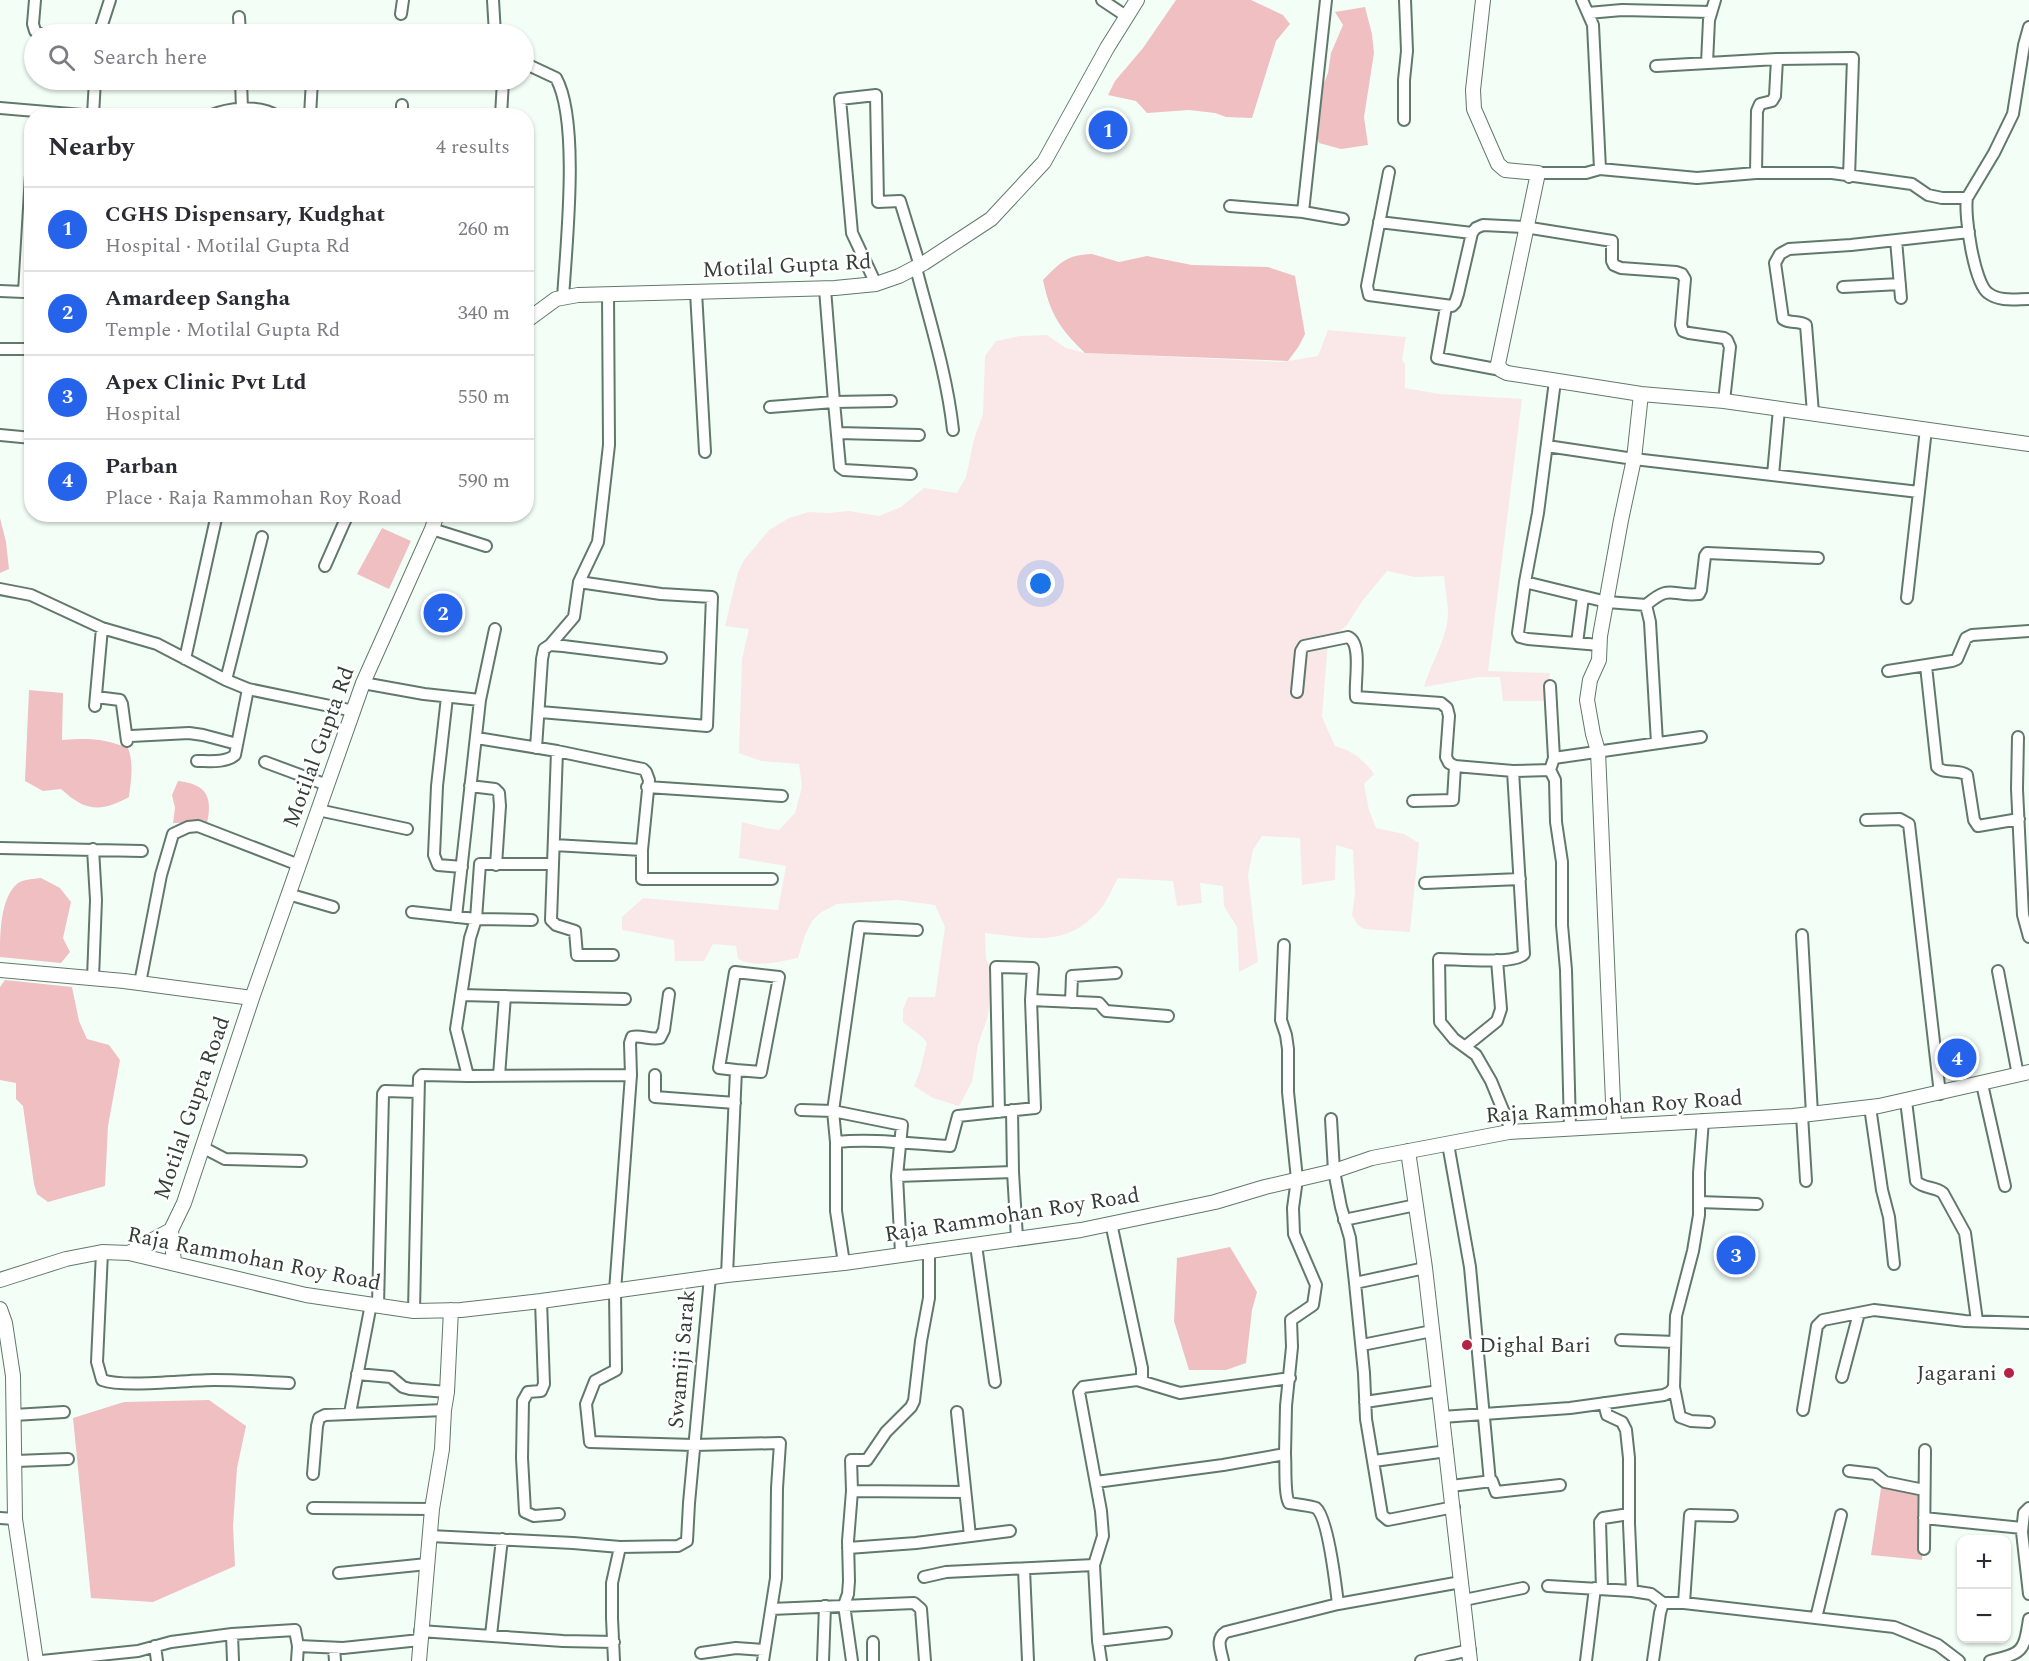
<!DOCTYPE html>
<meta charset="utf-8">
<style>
body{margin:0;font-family:Spectral,serif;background:#f2f2f3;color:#2b2b33}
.controls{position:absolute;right:18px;bottom:18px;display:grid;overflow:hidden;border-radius:12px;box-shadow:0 2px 4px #0004}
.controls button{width:54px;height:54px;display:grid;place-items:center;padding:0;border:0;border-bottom:2px solid #e1e1e2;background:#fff;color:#2b2b33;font:30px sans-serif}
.you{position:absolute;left:1041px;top:584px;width:21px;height:21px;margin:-15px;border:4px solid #fff;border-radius:50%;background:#1a73e8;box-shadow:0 0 0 9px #1a73e833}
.badge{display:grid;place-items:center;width:39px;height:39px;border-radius:50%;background:#2563eb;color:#fff;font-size:20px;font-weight:700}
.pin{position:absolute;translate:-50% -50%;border:3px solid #fff;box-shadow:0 2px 6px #0006}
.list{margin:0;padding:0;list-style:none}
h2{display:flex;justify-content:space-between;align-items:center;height:78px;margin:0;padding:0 24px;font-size:26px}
h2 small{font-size:20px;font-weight:400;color:#7c7c81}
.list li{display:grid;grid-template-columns:39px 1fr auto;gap:18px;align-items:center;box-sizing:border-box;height:84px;padding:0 24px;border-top:2px solid #e1e1e2}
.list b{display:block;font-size:22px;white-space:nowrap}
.list p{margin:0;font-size:20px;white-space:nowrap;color:#7c7c81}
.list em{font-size:20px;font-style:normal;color:#7c7c81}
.icon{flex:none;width:33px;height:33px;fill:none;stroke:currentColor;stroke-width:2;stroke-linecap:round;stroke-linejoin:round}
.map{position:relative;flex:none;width:2029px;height:1661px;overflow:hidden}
.search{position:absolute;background:#fff;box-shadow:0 2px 4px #0004;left:24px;top:24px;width:510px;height:66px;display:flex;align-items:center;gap:15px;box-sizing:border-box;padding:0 21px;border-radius:33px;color:#7c7c81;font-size:22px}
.panel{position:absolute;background:#fff;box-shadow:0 2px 4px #0004;left:24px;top:108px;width:510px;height:414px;border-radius:24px}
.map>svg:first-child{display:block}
.green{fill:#fae8e9}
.water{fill:#f0bfc2}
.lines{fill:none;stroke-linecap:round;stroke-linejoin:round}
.street-casing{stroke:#60796a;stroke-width:14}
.secondary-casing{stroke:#60796a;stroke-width:16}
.street{stroke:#fff;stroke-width:10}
.secondary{stroke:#fff;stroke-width:14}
.poi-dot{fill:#b42244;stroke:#fff;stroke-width:2}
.labels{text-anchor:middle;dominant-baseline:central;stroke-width:5;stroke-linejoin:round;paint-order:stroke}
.street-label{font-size:22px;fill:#343f39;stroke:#fff}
.poi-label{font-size:22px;fill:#343f39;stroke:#fff;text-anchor:start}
</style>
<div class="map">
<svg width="2029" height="1661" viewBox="0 0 2029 1661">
<rect width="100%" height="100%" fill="#f3fef7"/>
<path class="green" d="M 1328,330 L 1406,337 L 1402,360 L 1405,364 L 1405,388 L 1440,394 L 1522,399 L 1488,671 L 1550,673 L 1547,701 L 1503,701 L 1500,677 L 1479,677 L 1424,687 C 1431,663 1447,639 1448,614 C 1448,602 1445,588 1444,576 L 1415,577 L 1387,571 L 1363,600 L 1347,625 L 1328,641 L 1322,717 L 1335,746 C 1353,751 1364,760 1374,774 L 1364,784 L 1369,810 L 1376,828 L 1404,834 L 1419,843 L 1410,932 L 1364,929 L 1358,925 L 1352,915 L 1355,894 L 1353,850 L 1336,845 L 1335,880 L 1302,885 L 1300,838 L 1262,836 L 1253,850 L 1248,875 L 1258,962 L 1239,972 L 1237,927 L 1224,906 L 1223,886 L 1200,883 L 1202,903 L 1177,906 L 1173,881 L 1118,878 C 1113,887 1108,899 1102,907 C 1068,949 1031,938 985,933 L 986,958 L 992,972 L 988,1016 L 978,1045 L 972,1082 L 959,1106 L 933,1098 L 914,1086 L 920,1071 L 927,1043 C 921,1034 912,1030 903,1022 L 903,1009 L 908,997 L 935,997 L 945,927 L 935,905 L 897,900 L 837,904 L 820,913 L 812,921 L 805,935 L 798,958 C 778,962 757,968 738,959 L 736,946 L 713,944 L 704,961 L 675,961 L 674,940 L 622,930 L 622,917 L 643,898 L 778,910 L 786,866 L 739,858 L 742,822 L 765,828 L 779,830 L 795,813 L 802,787 L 799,764 L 761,761 L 739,753 L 742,659 L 749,629 L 725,626 L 738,572 L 744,560 L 769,530 L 789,518 L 809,512 L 828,513 L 849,511 L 879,516 L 901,507 L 924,488 L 957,493 L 966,477 L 974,439 L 983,414 L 985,356 L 996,341 L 1020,336 L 1047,335 L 1066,348 L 1085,353 L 1282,362 L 1318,356 Z"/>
<path class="water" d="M 1176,0 L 1251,0 L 1283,15 L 1290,24 L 1276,41 L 1252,118 L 1226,117 L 1215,113 L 1189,110 L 1147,113 L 1136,101 L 1108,95 L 1115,81 L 1143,48 Z
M 1365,7 L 1372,34 L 1374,53 L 1364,117 L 1368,145 L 1341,149 L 1319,143 L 1314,128 L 1321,91 L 1328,73 L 1331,53 L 1343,25 L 1335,12 Z
M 1092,254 L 1119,262 L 1147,256 L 1192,265 L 1268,267 L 1295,276 L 1305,334 L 1299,346 L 1288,361 L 1085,353 C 1060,329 1050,314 1043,280 C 1061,262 1066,255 1092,254 Z
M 0,518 L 6,542 L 9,569 L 0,573 Z
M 382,528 L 411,541 L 389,589 L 357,574 Z
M 29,690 L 63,693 L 62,740 C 88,738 103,738 128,748 C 134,764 131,780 129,797 C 100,813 85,811 61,789 L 43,791 L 25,781 Z
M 178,781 C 206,784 213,796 207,823 L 173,823 L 175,808 L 172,795 Z
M 41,878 L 60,888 L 71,902 L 63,938 L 70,952 L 61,963 L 0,957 C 0,933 0,898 18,883 C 24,879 34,879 41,878 Z
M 5,980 L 72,987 L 79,1021 L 87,1039 L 109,1045 L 120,1060 L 108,1126 L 105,1186 L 48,1202 L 37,1194 L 34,1184 L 23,1106 L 16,1099 L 16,1083 L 0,1080 L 0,987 Z
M 1230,1247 L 1257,1292 L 1252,1310 L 1246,1363 L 1226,1370 L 1189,1370 L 1174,1321 L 1177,1258 Z
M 209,1400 L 246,1426 L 237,1468 L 233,1526 L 235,1566 L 153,1602 L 91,1598 L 73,1418 L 124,1402 Z
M 1913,1486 C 1929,1506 1923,1534 1922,1560 L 1871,1555 L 1881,1488 Z"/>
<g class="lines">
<defs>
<path id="street" d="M 35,0 L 33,24 L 35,31 L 41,34
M 493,0 L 495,34
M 1102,0 L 1126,16
M 1582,0 L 1593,25 L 1600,169 L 1697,178 L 1756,173 L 1832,173 L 1912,184 L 1928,195 L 1942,198 L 1967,198 C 1964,215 1974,283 1988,293 C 2000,302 2015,299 2029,299
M 1588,13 L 1622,10 L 1711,12
M 401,14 L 403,0
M 239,17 L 240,34
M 99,34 L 110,0
M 524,63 L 556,78 C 580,121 566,247 563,298
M 1707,63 L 1709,20 L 1715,0
M 1656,66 L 1777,59 L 1853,58 L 1849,177
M 241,80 L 242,109
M 0,108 L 94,116
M 93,115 L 95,80
M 209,116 C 228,108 260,104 277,116
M 310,116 L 312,80
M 402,116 L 402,105
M 501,116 L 503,80
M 1404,120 L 1404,80 L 1407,51 L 1405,0
M 1389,172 L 1367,286 L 1369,295 L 1452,306 L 1455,303 L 1458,294 L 1472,233 L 1476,228 L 1483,225 L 1524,227 L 1612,241 L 1612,261 L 1614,265 L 1621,268 L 1676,272 L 1682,274 L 1685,279 L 1681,325 L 1683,331 L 1689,333 L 1724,338 L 1727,340 L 1730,347 L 1724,401
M 1538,173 L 1586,173 L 1600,169
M 1756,173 L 1757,111 L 1760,104 L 1772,101 L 1775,96 L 1777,59
M 1967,198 L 1994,153 L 2013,114 L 2024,45 L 2029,27
M 1230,206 L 1303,212 L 1326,0
M 1303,212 L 1343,219
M 1379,222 L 1472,233
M 1896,240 L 1901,298
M 916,268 C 930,322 947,375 953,430
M 876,284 L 852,233 L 840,99 L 876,95 L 878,202 L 900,201 L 920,266
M 1843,287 L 1900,284
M 825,289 L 834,402 L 891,401
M 0,291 L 24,292 L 32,158
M 696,292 L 705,452
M 1446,307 L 1437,358 L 1501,370
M 0,349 L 32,349
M 1555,381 L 1538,513 L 1525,582 L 1518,633 L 1520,637 L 1528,639 L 1600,645
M 770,407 L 834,402 L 840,467 L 844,470 L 911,474
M 1813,413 L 1806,325 C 1798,320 1790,324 1783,319 L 1775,263 L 1780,254 L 1789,249 L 1851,245 L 1969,232
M 838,433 L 919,435
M 0,435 L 32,438
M 1547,446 L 1634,459 L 1919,492 L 1926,429
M 1773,475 L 1779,409
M 432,529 L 486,546
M 325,566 L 348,514
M 1525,582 L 1607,602 L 1646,605 L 1650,622 L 1657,743
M 0,589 L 31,595 L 102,628 L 157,644 L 226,680 L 248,689 L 354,711
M 1907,598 L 1919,492
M 1646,605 C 1672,583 1670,597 1699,594 L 1701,590 L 1705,556 L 1707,553 L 1818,558
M 1577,643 L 1583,597
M 550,645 L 574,617 L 579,582 L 598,542 L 609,445 L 608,294
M 185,659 L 217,514
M 1926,666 L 1937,767 C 1944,775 1958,768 1967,775 L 1974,820 L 1978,826 L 2019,819
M 1888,671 L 1952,661 L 1957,659 L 1966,638 L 1972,635 L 2029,631
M 226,680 L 262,537
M 363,683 L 424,694 L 480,700
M 1550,686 L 1554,758 L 1550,770 L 1555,780 L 1556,822 L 1562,862 L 1562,925 L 1566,970 L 1570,1128
M 1297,692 L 1301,651 L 1304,646 L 1348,637 C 1363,643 1354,683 1356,697 L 1441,703 L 1447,708 L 1449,716 L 1446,757 L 1449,763 L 1455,766 L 1513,771 L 1550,770
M 96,697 L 120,700 L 122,704 L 127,741
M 447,697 L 437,786 L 434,855 L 438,865 L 462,867
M 95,706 L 102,628
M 540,712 L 707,726 L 712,597 L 661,594 L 579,582
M 131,736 L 189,733 L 203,735 L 237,744
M 2018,737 L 2017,789 L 2023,915 L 2029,937
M 477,738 L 557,751 L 643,769 L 646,772 L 649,780 L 642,850 L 642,879 L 772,879
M 536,748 L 542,659 L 544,649 L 550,645 L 563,646 L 661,658
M 1554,758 L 1701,737
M 197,761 C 209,761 226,763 235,755 L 248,689
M 265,762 L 327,785
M 470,786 L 495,789 L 499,793 L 500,806 L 496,865
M 647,787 L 782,796
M 1413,801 L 1453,800 L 1455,766
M 318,810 L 407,829
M 1866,820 L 1900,819 L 1909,824 L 1940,1094
M 554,845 L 642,850
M 0,848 L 142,851
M 553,864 L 557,751
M 1425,883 L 1520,879
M 288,894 L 333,907
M 412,912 L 476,919 L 480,864 L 553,864 L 551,920 L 556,925 L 575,931 L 577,955 L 613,955
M 456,917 L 480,700 L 495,629
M 1802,935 L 1812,1114
M 1998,971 L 2018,1075
M 93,978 L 96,900 L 93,849
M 140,983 L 161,875 L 173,834 L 188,827 L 198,826 L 299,865
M 669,994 L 664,1030 L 660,1038 C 650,1040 641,1035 632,1037 L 630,1043 L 631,1075 L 615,1291 L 616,1370 L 595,1381 L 586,1404 L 590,1442 L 694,1445 L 780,1443 L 777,1488 L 776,1578 L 763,1661
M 461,995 L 625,999
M 1071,1002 L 1072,976 L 1116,973
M 1466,1046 L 1497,1021 L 1501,1009 L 1497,960
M 655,1075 L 655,1097 L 735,1103
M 468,1076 L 631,1075
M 499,1076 L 505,996
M 1982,1084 L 2005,1186
M 1906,1101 L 1916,1181 C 1923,1189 1935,1186 1943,1193 L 1965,1233 L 1977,1321
M 1870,1107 L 1882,1190 L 1889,1217 L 1894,1264
M 801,1110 L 833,1111 L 836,1142 L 836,1211 L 844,1263
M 999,1112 L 996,967 L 1033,968 L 1031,1000
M 1802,1115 L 1806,1181
M 1331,1119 L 1334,1171 L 1341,1207 L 1350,1238 L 1355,1283 L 1364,1373 L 1366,1419 L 1382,1515 L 1388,1520 L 1454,1507
M 1512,1132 L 1491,1081 L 1476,1055 L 1454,1039 L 1440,1022 L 1439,959 C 1456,959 1514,965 1524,954 L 1513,771
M 836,1142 C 874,1138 912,1144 950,1146 L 958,1116 L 1035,1108 L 1031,1000 L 1099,1003 L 1106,1011 L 1168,1016
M 1448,1144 L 1470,1267 L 1490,1482
M 202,1147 L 225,1159 L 301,1161
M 1013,1172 L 1017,1238
M 897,1176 L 1013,1172 L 1012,1110
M 1699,1202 L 1757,1204
M 1344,1220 L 1416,1205
M 976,1245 L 995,1382
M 102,1252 L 97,1362 L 102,1380 C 124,1388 186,1380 214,1380 C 239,1380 264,1382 289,1383
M 901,1254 L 897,1176 L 902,1125 L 833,1111 L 859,927 L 917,930
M 727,1275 L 736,1070 L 761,1072 L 779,977 L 735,972 L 719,1068 L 736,1070
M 1355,1283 L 1425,1268
M 541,1301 L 544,1384 L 541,1391 L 528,1392 L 523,1401 L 522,1458 L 525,1512 L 534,1516 L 559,1514
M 378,1306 L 383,1094 L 385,1091 L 418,1092
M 414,1311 L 419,1078 L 422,1075 L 468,1076 L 456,1029 L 470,938 L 476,919 L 532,920
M 1621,1340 L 1675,1342
M 1362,1345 L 1432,1331
M 357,1374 L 391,1377 L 403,1387 L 410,1389 L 447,1392
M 1842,1377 L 1859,1313
M 1137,1380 L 1180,1393 L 1290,1378
M 1674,1387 L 1680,1417 L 1691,1421 L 1709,1422
M 1365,1402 L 1439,1391
M 1604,1403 L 1607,1415 L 1622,1422 L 1626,1430 L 1629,1458 L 1629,1524 L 1632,1591
M 1803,1410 L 1817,1326 L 1823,1320 L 1874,1310 L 1965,1321 L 2029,1323
M 957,1412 L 970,1536
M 350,1413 L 371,1304
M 14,1415 L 64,1412
M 1442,1417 L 1570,1408 L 1664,1395 L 1670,1392 L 1674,1387 L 1676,1316 L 1693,1251 L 1699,1215 L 1699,1173 L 1703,1120
M 1285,1454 C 1286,1466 1284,1494 1289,1503 C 1295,1504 1312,1506 1316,1508 C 1328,1517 1336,1587 1338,1604 L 1461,1582
M 16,1461 L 68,1459
M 1374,1461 L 1447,1451
M 1849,1471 L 1875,1474 L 1885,1482 L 1924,1490
M 313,1474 L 317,1426 L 319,1418 L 325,1415 L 444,1410
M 1096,1482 L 1223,1465 L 1285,1454 L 1286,1406 L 1292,1347 L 1291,1320 L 1313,1305 L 1316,1285 L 1294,1234 L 1293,1208 L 1297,1179 L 1288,1092 L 1288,1049 L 1286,1035 L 1281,1020 L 1284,945
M 1451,1486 L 1492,1481 L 1496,1492 L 1560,1485
M 852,1491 L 965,1492
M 313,1508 L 432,1509
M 2029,1508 L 2024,1513 L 2022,1532 L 2029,1594
M 0,1518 L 15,1519
M 1924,1518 L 2022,1528
M 430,1536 L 573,1543 L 620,1547
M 848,1548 L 916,1543 L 1010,1531
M 1924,1549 L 1925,1450
M 1024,1569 L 1028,1661
M 339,1573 L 427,1564
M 924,1577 L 946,1572 L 1094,1565
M 1548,1586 L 1632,1591 L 1651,1594 L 1663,1603
M 1602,1589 L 1600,1522 L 1603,1518 L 1629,1514
M 1464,1600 L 1523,1588
M 1684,1603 L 1690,1515 L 1732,1516
M 771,1609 L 914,1603 L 921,1609 L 925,1661
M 1816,1618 L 1841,1515
M 420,1631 L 563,1641 L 614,1642
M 232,1634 L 233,1661
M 491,1635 L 502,1539
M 1098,1641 L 1166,1633
M 155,1646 L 157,1661
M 334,1648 L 335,1661
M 701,1653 L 736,1648 L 764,1650
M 42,1661 L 138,1651 L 171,1642 L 232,1634 L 295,1630 L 298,1646 L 343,1648 L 420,1640
M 297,1661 L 298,1646
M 614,1661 L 612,1618 L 612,1583 L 620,1547 L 678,1546 L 687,1541 L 689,1503 L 710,1277
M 823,1661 L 825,1606
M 852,1661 L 844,1605 L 848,1594 L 849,1581 L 848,1541 L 852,1491 L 851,1460 L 867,1460 L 886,1432 L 911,1407 L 914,1401 L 921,1341 L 929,1298 L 929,1250
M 873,1661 L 873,1642
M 1101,1661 L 1098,1641 L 1094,1565 L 1103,1536 L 1101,1511 L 1079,1392 L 1083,1387 L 1137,1380 L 1142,1377 L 1142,1368 L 1111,1223
M 1223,1661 C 1221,1650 1215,1639 1226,1632 L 1338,1604
M 1421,1661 L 1470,1650
M 1586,1661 L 1595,1588
M 1653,1661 L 1660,1613 L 1663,1603 L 1684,1603 L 1894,1627 L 1938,1645 L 1959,1661
M 1990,1661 C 2023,1653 2024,1652 2029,1619"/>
<path id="secondary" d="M 1483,0 L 1473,90 L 1474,109 L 1498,164 L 1505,170 L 1538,173 L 1498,364 L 1501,370 L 1507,373 L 1641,394 L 1724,401 L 2029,444
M 526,321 L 556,299 L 578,295 L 835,288 L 876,284 L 899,276 L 924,263 L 991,219 L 1044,162 L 1107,48 L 1137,0
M 0,970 L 124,981 L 252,998
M 1614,1125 L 1598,751 L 1593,734 L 1587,700 L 1590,680 L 1599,660 L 1600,636 L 1621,520 L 1634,459 L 1641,394
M 1408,1151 L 1425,1268 L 1470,1661
M 129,1253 L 171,1230
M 174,1263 L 171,1230 L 184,1203 L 252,998 L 363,683 L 432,529 L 437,514
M 0,1280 L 66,1259 L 102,1252 L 129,1253 L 306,1295 L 414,1311 L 461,1310 L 541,1301 L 727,1275 L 844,1263 L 1081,1230 L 1215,1202 L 1265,1187 L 1334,1171 L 1372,1158 L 1509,1132 L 1793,1116 L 1879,1106 L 2029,1072
M 0,1309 L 5,1323 L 13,1376 L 15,1519 L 36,1661
M 419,1661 L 432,1509 L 442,1449 L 444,1410 L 447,1392 L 451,1310"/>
</defs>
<use href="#street" class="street-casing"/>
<use href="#secondary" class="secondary-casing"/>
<use href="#street" class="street"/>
<use href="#secondary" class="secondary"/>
</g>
<g class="poi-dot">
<circle cx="1467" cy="1345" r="6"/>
<circle cx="2009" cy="1373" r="6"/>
</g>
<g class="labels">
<g class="street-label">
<text transform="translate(787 266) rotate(-3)">Motilal Gupta Rd</text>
<text transform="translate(319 747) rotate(-70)">Motilal Gupta Rd</text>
<text transform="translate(1614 1107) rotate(-4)">Raja Rammohan Roy Road</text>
<text transform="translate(192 1108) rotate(-71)">Motilal Gupta Road</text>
<text transform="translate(1012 1215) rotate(-9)">Raja Rammohan Roy Road</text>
<text transform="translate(254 1259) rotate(11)">Raja Rammohan Roy Road</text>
<text transform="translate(682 1359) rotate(-85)">Swamiji Sarak</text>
</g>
<g class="poi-label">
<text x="1479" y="1345">Dighal Bari</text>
<text x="1997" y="1373" text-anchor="end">Jagarani</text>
</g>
</g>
</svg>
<div class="controls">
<button>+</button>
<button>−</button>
</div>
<div class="you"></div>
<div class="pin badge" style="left:1108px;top:130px">1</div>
<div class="pin badge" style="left:443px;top:613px">2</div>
<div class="pin badge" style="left:1736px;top:1255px">3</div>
<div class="pin badge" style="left:1957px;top:1058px">4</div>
<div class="search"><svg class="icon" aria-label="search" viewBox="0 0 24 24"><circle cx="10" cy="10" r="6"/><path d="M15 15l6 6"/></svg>Search here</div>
<section class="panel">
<h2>Nearby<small>4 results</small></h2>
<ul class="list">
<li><span class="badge">1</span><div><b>CGHS Dispensary, Kudghat</b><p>Hospital · Motilal Gupta Rd</p></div><em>260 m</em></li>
<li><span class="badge">2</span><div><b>Amardeep Sangha</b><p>Temple · Motilal Gupta Rd</p></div><em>340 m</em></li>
<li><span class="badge">3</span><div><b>Apex Clinic Pvt Ltd</b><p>Hospital</p></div><em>550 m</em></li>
<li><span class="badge">4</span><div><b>Parban</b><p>Place · Raja Rammohan Roy Road</p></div><em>590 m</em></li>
</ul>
</section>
</div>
